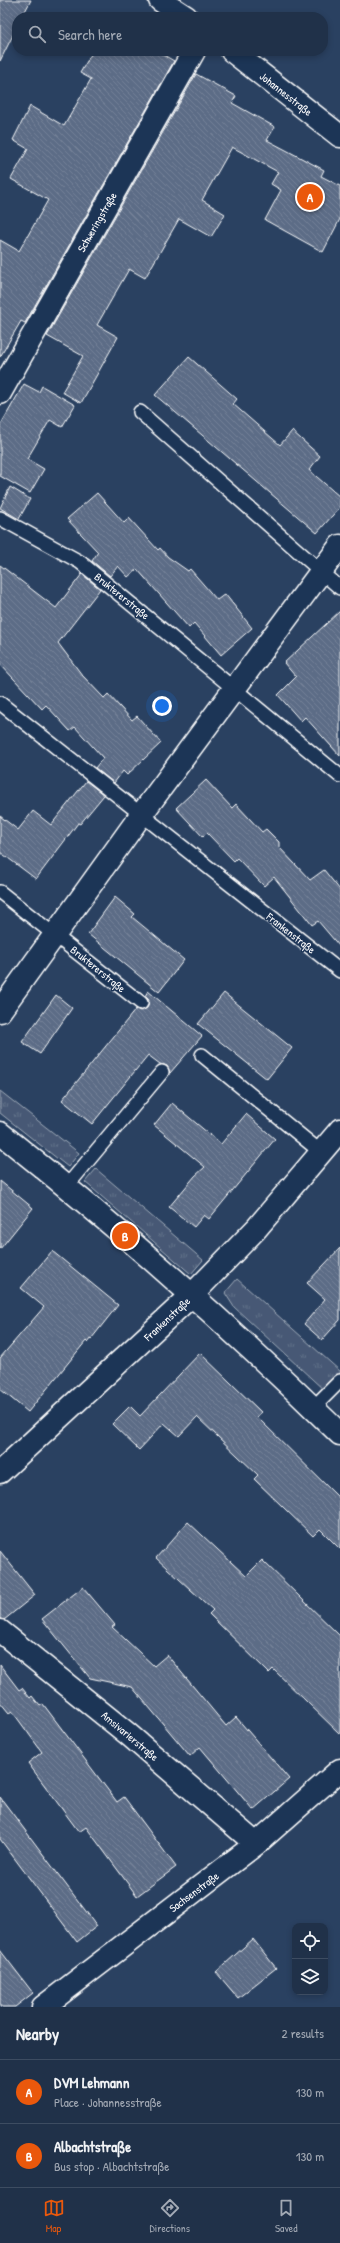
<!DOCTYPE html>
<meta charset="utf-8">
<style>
body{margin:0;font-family:"Patrick Hand",sans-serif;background:#283950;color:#f1f3f6}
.controls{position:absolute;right:12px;bottom:12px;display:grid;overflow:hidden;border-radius:8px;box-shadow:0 2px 6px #0003}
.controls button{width:36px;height:36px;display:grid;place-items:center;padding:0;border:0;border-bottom:1px solid #3d4c61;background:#203149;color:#f1f3f6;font:20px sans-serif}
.you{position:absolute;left:162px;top:706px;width:14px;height:14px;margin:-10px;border:3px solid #fff;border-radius:50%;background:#1a73e8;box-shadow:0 0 0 6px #1a73e833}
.badge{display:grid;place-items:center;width:26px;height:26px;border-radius:50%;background:#ea580c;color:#fff;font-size:13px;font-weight:700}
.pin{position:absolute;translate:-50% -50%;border:2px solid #fff;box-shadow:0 1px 4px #0006}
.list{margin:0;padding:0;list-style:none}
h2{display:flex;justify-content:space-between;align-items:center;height:52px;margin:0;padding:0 16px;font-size:17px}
h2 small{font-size:13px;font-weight:400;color:#a2a9b4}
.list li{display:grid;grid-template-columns:26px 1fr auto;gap:12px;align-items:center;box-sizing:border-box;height:64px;padding:0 16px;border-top:1px solid #3d4c61}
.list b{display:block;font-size:15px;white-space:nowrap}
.list p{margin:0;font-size:13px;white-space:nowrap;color:#a2a9b4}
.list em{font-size:13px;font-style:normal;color:#a2a9b4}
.icon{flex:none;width:22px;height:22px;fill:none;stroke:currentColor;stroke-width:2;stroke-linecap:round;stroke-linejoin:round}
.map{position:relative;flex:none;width:340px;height:2007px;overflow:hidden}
.search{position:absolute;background:#203149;box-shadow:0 2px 6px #0003;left:12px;right:12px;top:12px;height:44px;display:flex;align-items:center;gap:10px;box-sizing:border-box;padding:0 14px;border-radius:16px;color:#a2a9b4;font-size:15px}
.sheet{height:180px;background:#203149}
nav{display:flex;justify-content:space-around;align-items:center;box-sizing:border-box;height:56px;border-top:1px solid #3d4c61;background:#203149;font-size:11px;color:#a2a9b4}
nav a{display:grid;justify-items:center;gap:2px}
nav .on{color:#ea580c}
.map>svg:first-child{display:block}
.grass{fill:url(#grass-tufts);stroke:#a2acba}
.building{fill:url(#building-back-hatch);stroke:#fff}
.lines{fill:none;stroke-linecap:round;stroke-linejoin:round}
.service-casing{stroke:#fff;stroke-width:16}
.minor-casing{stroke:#fff;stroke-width:25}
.service{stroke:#1d3557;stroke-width:13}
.minor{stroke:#1d3557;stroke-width:22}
.labels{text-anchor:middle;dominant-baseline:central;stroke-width:3;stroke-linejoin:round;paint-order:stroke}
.street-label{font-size:11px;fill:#fff;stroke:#1d3557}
</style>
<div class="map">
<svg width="340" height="2007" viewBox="0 0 340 2007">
<defs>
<pattern id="grass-tufts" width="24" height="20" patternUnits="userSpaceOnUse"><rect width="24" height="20" fill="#465975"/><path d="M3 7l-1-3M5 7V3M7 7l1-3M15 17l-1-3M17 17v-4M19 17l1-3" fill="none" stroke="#62728a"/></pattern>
<pattern id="building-back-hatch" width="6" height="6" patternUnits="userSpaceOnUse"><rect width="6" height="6" fill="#5b6c86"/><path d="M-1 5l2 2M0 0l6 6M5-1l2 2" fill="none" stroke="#748298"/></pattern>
</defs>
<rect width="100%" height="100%" fill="#2a4161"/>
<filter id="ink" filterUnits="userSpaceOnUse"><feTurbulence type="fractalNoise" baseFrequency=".025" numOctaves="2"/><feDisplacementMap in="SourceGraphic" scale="8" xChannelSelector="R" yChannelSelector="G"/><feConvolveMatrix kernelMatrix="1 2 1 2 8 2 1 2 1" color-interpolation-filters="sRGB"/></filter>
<g filter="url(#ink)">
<path class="grass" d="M 0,1091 L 79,1153 L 68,1167 L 0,1113 Z
M 96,1169 L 203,1260 L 191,1274 L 85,1182 Z
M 237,1279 L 340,1371 L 340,1373 L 325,1391 L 234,1307 L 225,1293 Z"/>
<path class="building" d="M 0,0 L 31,0 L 22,17 L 17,17 L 17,27 L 0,61 Z
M 93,51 L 157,51 L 174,61 L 25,323 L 21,321 L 0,357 L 0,240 L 19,251 L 48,200 L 11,179 L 28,149 L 13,140 L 30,106 L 64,126 L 91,79 L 80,73 Z
M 196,74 L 236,96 L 232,103 L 275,127 L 267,140 L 324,170 L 321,176 L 340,186 L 340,219 L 323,252 L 265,220 L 281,190 L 271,184 L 278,172 L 232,147 L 202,200 L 225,214 L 211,237 L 179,219 L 145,278 L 129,269 L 97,325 L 118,337 L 81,403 L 62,392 L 83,356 L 47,336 Z
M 189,357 L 237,399 L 233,404 L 280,445 L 292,431 L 320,456 L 309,470 L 340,497 L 340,507 L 317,533 L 155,395 Z
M 24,384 L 39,392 L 42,386 L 75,405 L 62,427 L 50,420 L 27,459 L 44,469 L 30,493 L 0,476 L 0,426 Z
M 10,487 L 30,499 L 19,519 L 0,508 Z
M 97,493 L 124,523 L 129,518 L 158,550 L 160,548 L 168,557 L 188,571 L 190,569 L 217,600 L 225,594 L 252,628 L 221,655 L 194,623 L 189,628 L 137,569 L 128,577 L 118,566 L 110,576 L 92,561 L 98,552 L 67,519 Z
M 0,565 L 56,608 L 82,574 L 100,589 L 58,643 L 82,675 L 104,698 L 108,694 L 132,720 L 137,716 L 161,743 L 127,775 L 123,771 L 114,783 L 95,768 L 103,758 L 75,727 L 70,731 L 46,705 L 42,709 L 0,664 Z
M 340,611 L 340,756 L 305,717 L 301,721 L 278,695 L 296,677 L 284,663 Z
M 206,780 L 232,808 L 236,804 L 262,832 L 266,829 L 279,842 L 279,847 L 310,880 L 324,870 L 340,890 L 340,947 L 318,921 L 312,925 L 274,877 L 264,886 L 237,858 L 234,861 L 207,833 L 203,837 L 176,808 Z
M 86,781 L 104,795 L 80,824 L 78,823 L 36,879 L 0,852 L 0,816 L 18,830 L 33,811 L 51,825 Z
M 115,897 L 135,914 L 132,917 L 184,960 L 159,992 L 88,934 Z
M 148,991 L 202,1036 L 170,1073 L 167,1066 L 160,1064 L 148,1055 L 92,1124 L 62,1100 L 136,1009 L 140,1011 L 147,1008 L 149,1000 L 145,996 Z
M 224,993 L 292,1048 L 267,1079 L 198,1024 Z
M 56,995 L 72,1008 L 40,1054 L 22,1042 Z
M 172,1103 L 221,1144 L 246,1114 L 275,1139 L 209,1219 L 204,1215 L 194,1227 L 169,1207 L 195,1176 L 205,1167 L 154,1125 Z
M 0,1181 L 33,1208 L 0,1249 Z
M 340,1248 L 340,1320 L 322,1340 L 304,1324 L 325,1299 L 307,1283 Z
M 52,1251 L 118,1305 L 88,1343 L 86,1341 L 28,1412 L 0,1389 L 0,1358 L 44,1307 L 21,1288 Z
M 200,1353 L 261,1412 L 257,1417 L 340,1499 L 340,1549 L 320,1529 L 313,1536 L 254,1479 L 258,1475 L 197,1417 L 179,1436 L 164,1423 L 139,1450 L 112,1424 L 130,1406 L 140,1416 Z
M 188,1522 L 246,1576 L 262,1560 L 340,1636 L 340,1734 L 273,1669 L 269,1673 L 209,1614 L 213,1610 L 156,1558 Z
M 0,1551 L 35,1595 L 4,1620 L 0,1619 Z
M 83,1587 L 115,1625 L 112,1627 L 154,1666 L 167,1655 L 226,1726 L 236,1717 L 289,1779 L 253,1810 L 200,1747 L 190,1756 L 132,1687 L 90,1678 L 42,1619 Z
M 0,1665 L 19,1690 L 22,1688 L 30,1698 L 32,1696 L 40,1706 L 43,1704 L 117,1802 L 124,1797 L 176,1867 L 137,1896 L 86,1827 L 79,1832 L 28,1763 L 42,1752 L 12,1711 L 9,1713 L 0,1702 Z
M 0,1797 L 97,1926 L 77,1942 L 0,1839 Z
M 253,1939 L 276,1968 L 238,1998 L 216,1972 Z
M 0,1950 L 33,1993 L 15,2007 L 0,2007 Z"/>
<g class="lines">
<defs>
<path id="service" d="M 140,412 L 340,588
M 0,518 L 80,562 L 340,776
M 0,703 L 340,971
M 0,892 L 141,1003
M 202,1055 L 322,1153
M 67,1186 L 162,1072
M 313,1408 L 340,1381"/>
<path id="minor" d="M 160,0 L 186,17
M 232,51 L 340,136
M 0,393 L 194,51
M 0,1011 L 141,815 L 340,546
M 0,1133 C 118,1227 232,1328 340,1434
M 0,1472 L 191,1296 L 256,1229 L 340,1130
M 0,1631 L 128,1734 L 256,1844
M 43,2007 L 256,1844 L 340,1770"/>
</defs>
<use href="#service" class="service-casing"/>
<use href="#minor" class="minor-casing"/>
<use href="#service" class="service"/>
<use href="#minor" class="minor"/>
</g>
</g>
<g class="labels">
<g class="street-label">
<text transform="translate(286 94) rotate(38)">Johannesstraße</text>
<text transform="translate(97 222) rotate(-60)">Schweringstraße</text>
<text transform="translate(122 596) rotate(39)">Bruktererstraße</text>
<text transform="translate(291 933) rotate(38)">Frankenstraße</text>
<text transform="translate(98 969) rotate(39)">Bruktererstraße</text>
<text transform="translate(167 1319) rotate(-43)">Frankenstraße</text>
<text transform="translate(130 1736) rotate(40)">Amsivarierstraße</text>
<text transform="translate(194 1892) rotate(-37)">Sachsenstraße</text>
</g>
</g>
</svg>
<div class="controls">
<button><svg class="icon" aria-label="locate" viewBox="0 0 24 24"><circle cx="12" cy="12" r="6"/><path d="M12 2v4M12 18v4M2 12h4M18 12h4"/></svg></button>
<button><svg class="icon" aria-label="layers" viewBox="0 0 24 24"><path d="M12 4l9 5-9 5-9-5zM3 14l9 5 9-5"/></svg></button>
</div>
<div class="you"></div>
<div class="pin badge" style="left:310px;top:197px">A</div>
<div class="pin badge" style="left:125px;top:1236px">B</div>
<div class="search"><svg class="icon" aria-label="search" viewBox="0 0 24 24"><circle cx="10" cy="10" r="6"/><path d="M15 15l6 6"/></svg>Search here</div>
</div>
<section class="sheet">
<h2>Nearby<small>2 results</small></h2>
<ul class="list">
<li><span class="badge">A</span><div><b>DVM Lehmann</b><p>Place · Johannesstraße</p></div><em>130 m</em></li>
<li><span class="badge">B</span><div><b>Albachtstraße</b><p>Bus stop · Albachtstraße</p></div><em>130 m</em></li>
</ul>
</section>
<nav>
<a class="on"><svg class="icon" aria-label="map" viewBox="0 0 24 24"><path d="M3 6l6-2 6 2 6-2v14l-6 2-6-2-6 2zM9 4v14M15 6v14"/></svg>Map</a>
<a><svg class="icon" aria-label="directions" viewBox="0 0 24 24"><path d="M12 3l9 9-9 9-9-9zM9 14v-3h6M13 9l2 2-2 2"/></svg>Directions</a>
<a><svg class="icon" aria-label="saved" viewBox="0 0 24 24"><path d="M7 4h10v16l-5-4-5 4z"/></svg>Saved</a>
</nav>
